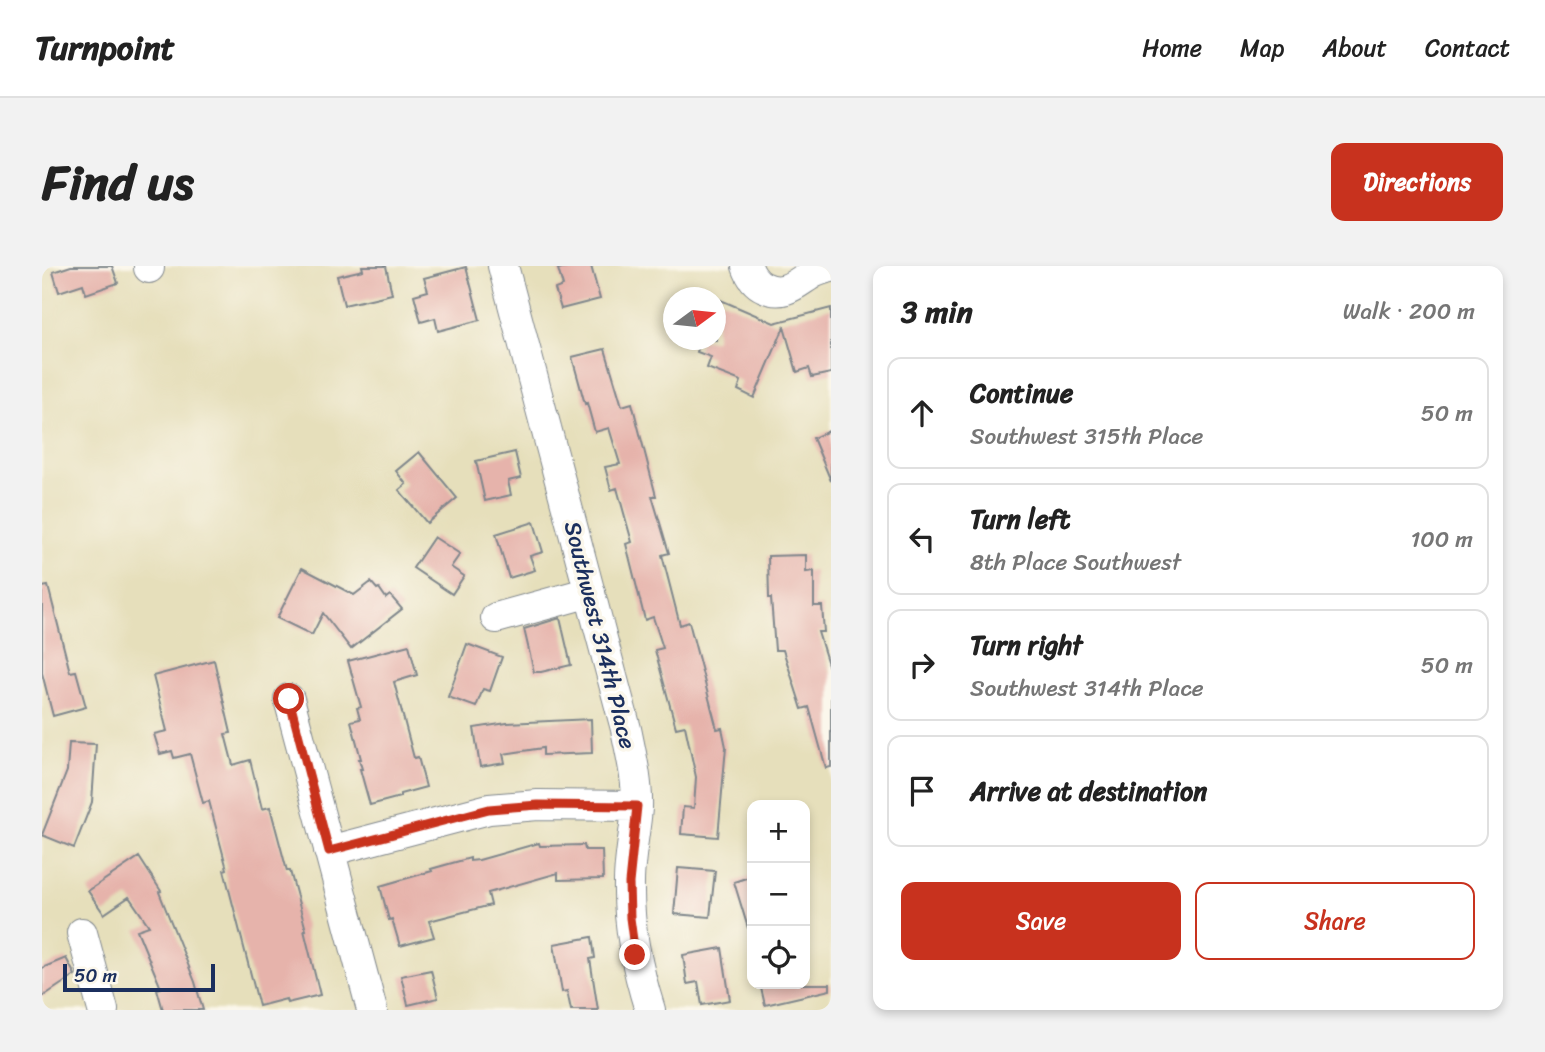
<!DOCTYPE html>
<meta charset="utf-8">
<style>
body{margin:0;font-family:Sriracha,sans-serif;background:#f2f2f2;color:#222}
.controls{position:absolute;right:21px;bottom:21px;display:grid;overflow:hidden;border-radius:14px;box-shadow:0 4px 10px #0003}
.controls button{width:63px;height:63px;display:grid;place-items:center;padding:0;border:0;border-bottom:2px solid #e0e0e0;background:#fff;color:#222;font:35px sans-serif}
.compass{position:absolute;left:621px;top:21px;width:63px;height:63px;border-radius:50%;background:#fff;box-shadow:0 4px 10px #0003;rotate:75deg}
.scale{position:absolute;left:21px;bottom:18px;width:152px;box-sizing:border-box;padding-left:7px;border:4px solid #1b2f5e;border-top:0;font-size:19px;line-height:24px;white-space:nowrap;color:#1b2f5e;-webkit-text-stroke:5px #fbf7ec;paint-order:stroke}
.stop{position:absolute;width:21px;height:21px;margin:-16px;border:5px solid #c8321e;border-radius:50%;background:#fff}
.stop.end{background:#c8321e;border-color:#fff;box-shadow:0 2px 7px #0008}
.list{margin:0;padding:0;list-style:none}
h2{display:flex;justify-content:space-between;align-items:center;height:91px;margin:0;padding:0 28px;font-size:30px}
h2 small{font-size:23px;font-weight:400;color:#767676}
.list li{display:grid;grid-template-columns:46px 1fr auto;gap:21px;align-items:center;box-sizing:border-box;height:112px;margin:0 14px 14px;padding:0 14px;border:2px solid #e0e0e0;border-radius:14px}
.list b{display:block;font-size:26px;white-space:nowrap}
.list p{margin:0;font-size:23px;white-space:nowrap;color:#767676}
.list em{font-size:23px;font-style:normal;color:#767676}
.actions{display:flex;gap:14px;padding:21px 28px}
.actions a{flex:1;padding:16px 0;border:2px solid #c8321e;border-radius:14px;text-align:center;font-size:24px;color:#c8321e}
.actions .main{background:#c8321e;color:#fff}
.icon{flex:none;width:38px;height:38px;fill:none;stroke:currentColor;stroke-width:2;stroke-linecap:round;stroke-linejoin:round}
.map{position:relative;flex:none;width:789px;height:744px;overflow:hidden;border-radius:14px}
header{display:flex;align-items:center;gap:42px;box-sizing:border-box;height:98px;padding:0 35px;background:#fff;border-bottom:2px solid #e0e0e0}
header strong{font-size:33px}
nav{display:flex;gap:38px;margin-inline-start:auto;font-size:24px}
.intro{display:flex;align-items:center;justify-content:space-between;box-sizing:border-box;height:168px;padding:0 42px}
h1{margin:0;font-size:49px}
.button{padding:18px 32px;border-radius:14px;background:#c8321e;color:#fff;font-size:24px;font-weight:700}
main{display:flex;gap:42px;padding:0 42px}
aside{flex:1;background:#fff;border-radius:14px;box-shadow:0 4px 10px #0003}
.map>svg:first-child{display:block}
.building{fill:#e6b3ab}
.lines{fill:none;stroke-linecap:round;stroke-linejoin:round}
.minor-casing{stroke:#80878c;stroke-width:32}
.minor{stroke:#fff;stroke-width:30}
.route{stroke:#c8321e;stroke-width:9}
.labels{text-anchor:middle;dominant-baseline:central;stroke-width:7;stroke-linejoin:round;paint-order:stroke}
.street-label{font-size:23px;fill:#1b2f5e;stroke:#fbf7ec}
</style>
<header>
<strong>Turnpoint</strong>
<nav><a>Home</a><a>Map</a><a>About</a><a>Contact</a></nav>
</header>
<div class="intro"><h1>Find us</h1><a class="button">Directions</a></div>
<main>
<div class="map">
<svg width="789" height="744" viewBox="0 0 789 744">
<rect width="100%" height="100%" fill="#fbf7ec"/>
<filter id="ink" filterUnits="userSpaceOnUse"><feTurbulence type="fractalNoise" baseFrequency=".0143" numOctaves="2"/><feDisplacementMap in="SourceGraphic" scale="14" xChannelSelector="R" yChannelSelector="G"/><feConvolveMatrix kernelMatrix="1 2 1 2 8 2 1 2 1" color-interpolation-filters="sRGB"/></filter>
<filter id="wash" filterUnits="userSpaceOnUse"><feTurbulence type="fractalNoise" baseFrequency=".00686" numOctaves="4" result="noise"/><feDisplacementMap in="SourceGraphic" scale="28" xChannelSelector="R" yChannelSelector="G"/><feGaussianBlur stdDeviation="1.57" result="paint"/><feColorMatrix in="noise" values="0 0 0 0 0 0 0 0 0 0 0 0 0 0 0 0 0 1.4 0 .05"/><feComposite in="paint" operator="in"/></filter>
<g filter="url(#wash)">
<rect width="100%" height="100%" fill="#e6dfbb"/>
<g id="blocks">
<path class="building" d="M 29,0 L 70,0 L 76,17 L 44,28 L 41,18 L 17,26 L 11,6 Z
M 320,0 L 344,0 L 350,28 L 302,39 L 295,10 L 321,4 Z
M 528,0 L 549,0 L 558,33 L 519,43 L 513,23 L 521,20 L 516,3 Z
M 424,1 L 438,54 L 396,65 L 393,52 L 379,56 L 372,29 L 386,25 L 382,12 Z
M 674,32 L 732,57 L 789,42 L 789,107 L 770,111 L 767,102 L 755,106 L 742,61 L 712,132 L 696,124 L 699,115 L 665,102 L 669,91 L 655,86 L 659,74 L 674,74 Z
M 563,83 L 580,140 L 590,137 L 614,230 L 610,230 L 627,287 L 620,289 L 638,359 L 647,356 L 675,463 L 680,462 L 684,481 L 676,571 L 639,568 L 641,541 L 652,542 L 654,511 L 643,460 L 634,462 L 613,384 L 621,382 L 611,351 L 603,354 L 584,278 L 590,276 L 575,222 L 569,224 L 563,201 L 578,198 L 567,162 L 553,166 L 545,137 L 543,138 L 530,91 Z
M 789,164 L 789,215 L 771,172 Z
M 377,186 L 415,232 L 385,257 L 357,224 L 364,218 L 354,205 Z
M 473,186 L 479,212 L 466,215 L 469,229 L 443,235 L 434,195 Z
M 492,256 L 501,286 L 488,290 L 493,304 L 467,312 L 454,268 Z
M 392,271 L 418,288 L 409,301 L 422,310 L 410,328 L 371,302 Z
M 764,289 L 764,306 L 772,305 L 772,340 L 780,340 L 782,366 L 776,366 L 789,408 L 789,501 L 784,502 L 767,441 L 760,443 L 741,384 L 733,384 L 729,332 L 727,332 L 726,290 Z
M 260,302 L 312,329 L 329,316 L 335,323 L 337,322 L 344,332 L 348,329 L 360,343 L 309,383 L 281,347 L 270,369 L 235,352 Z
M 6,320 L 28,406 L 34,405 L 44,441 L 11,450 L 0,407 L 0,321 Z
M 518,352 L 529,399 L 499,406 L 492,406 L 482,363 Z
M 425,378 L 460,391 L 448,425 L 441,423 L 434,441 L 406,431 Z
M 367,379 L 375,409 L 352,416 L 372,492 L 376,491 L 384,521 L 358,528 L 358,531 L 328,539 L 318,503 L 320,503 L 317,493 L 319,493 L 309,455 L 318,453 L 315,442 L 319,441 L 306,395 Z
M 172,394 L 189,467 L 183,468 L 191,499 L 208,494 L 220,543 L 228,541 L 245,605 L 248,605 L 264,664 L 262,664 L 278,729 L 245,737 L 244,733 L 217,740 L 182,604 L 185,603 L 167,535 L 161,537 L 148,488 L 132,492 L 130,485 L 118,488 L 112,468 L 125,465 L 111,410 Z
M 549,453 L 550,487 L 501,489 L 501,482 L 461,488 L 463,497 L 438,501 L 432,462 L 465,457 Z
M 27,477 L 54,478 L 50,536 L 32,582 L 0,569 L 25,505 Z
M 497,577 L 498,580 L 542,579 L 543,584 L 560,584 L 561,613 L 516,614 L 516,607 L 446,627 L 449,639 L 387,655 L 392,671 L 358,680 L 350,653 L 347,654 L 338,620 L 390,605 L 389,603 L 428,592 L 428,595 L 437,594 Z
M 97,591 L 119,625 L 117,626 L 153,716 L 161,744 L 121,744 L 115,723 L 119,722 L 95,664 L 107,660 L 87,631 L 62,648 L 46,625 Z
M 636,602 L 673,605 L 668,651 L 632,648 Z
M 710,610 L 710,662 L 706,662 L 692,616 Z
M 550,671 L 553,692 L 548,693 L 556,744 L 529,744 L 525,725 L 520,726 L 512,678 Z
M 680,682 L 688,734 L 660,739 L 656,716 L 645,718 L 641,689 Z
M 24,692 L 33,709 L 0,731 L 0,702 Z
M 389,704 L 396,732 L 366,739 L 359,710 Z
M 718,718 L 788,718 L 788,724 L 723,739 Z"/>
</g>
</g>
<g filter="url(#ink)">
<use href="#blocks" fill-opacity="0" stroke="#80878c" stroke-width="2"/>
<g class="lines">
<defs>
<path id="minor" d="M 107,0 L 107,2
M 461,0 L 584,463 C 589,488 596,516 595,542 C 593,567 587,592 587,617 C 586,660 595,703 608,744
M 705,0 C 708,9 713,17 722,21 C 743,32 756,15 773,6 C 778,4 784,2 789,1
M 454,352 L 548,326
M 247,433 L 330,744
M 287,585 L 447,543 L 496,539 L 595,540
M 40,667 L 61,744"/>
</defs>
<use href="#minor" class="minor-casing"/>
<use href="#minor" class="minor"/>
</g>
</g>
<g class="lines" filter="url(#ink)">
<path class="route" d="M 247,433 L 287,585 L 447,543 L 496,539 L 595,540 L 587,617 L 588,652 L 593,689"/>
</g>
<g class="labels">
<g class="street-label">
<text transform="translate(558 369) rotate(76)">Southwest 314th Place</text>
</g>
</g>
</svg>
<div class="controls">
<button>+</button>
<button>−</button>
<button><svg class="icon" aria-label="locate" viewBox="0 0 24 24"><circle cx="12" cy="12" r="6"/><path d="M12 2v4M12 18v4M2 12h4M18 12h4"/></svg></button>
</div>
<svg class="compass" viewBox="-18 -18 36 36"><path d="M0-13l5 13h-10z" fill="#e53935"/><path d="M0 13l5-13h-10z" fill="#767676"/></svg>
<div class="scale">50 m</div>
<div class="stop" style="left:247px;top:433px"></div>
<div class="stop end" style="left:593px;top:689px"></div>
</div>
<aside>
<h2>3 min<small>Walk · 200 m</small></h2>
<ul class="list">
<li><svg class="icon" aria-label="ahead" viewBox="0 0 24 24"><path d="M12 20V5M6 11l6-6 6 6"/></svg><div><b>Continue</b><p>Southwest 315th Place</p></div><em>50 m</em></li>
<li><svg class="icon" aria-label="left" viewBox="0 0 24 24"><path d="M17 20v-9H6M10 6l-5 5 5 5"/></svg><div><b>Turn left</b><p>8th Place Southwest</p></div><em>100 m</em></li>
<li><svg class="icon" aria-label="right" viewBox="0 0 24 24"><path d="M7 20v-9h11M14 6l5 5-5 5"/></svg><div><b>Turn right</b><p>Southwest 314th Place</p></div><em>50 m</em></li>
<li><svg class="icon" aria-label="arrive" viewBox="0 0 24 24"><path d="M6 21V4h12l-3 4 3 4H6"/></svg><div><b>Arrive at destination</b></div></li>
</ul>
<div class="actions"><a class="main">Save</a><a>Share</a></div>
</aside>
</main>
